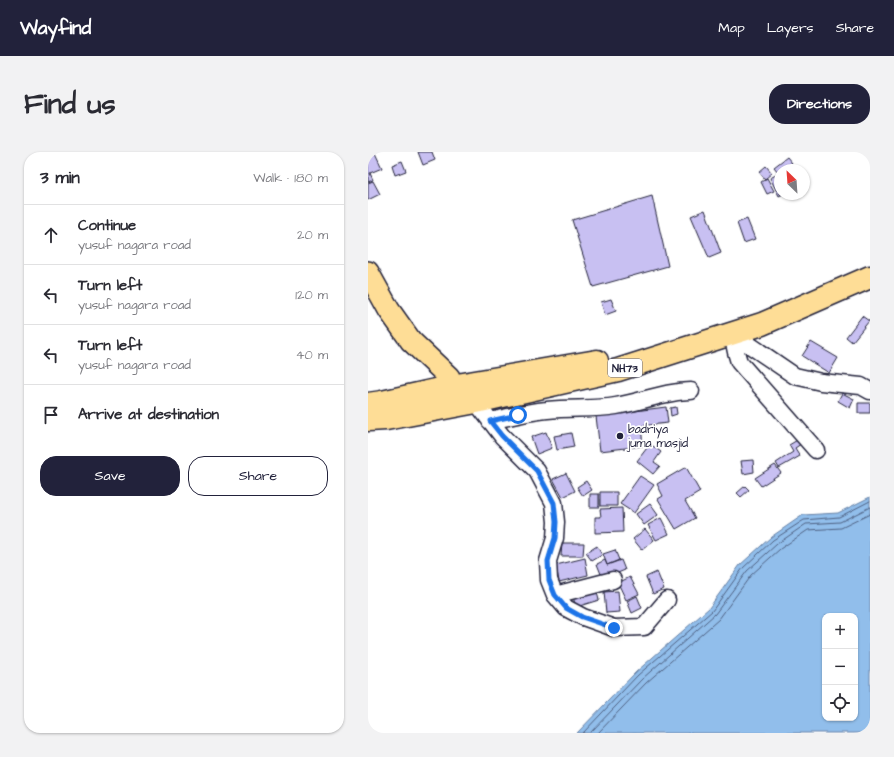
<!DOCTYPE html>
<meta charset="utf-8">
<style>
body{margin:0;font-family:"Architects Daughter",sans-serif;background:#f2f2f3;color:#2b2b33}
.controls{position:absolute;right:12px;bottom:12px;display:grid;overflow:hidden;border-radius:8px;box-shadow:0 1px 3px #0004}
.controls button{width:36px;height:36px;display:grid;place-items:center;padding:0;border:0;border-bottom:1px solid #e1e1e2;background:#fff;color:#2b2b33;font:20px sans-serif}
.compass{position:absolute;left:406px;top:12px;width:36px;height:36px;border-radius:50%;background:#fff;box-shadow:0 1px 3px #0004;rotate:335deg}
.stop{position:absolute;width:12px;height:12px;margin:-9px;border:3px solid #1a73e8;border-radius:50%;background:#fff}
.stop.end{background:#1a73e8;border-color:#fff;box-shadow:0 1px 4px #0008}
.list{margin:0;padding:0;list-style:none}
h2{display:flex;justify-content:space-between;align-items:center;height:52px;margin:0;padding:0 16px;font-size:17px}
h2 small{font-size:13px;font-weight:400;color:#7c7c81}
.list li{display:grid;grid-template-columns:26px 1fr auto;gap:12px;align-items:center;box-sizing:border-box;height:60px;padding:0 16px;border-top:1px solid #e1e1e2}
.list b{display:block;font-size:15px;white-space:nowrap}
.list p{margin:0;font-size:13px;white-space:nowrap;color:#7c7c81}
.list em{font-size:13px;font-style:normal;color:#7c7c81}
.actions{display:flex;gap:8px;padding:12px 16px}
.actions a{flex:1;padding:9px 0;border:1px solid #22223b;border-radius:16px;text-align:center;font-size:14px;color:#22223b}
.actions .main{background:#22223b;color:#fff}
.icon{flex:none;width:22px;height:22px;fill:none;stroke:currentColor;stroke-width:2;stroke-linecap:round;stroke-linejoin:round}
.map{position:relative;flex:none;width:502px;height:581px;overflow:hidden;border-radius:16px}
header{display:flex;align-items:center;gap:24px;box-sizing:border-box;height:56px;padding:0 20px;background:#22223b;color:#fff}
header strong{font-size:19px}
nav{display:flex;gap:22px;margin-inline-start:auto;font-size:14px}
.intro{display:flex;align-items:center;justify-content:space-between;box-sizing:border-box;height:96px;padding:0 24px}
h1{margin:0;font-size:28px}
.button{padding:10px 18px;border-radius:16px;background:#22223b;color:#fff;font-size:14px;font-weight:700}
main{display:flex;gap:24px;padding:0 24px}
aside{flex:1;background:#fff;border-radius:16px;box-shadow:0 1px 3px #0004}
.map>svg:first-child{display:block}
.water{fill:#91beeb;stroke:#6580a5;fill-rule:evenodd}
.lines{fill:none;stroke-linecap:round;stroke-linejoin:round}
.shore{stroke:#4e6081;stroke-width:1}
.building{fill:#c8c0f2;stroke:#22223b}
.minor-casing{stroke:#22223b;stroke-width:19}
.major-casing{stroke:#22223b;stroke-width:24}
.highway-casing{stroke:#22223b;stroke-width:25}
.minor{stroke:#fff;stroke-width:16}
.major{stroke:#fedd96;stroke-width:21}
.highway{stroke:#fedd96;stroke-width:22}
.route{stroke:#1a73e8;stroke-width:5}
.poi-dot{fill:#22223b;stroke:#fff;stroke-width:1.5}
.labels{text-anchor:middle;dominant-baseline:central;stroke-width:3.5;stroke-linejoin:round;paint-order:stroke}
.shield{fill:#fff;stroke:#646476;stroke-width:1}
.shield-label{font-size:11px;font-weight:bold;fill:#22223b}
.poi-label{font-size:12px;fill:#22223b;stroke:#fff;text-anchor:start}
</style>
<header>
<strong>Wayfind</strong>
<nav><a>Map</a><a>Layers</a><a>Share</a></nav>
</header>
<div class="intro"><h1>Find us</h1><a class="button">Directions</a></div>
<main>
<aside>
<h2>3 min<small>Walk · 180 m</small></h2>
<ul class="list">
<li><svg class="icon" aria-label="ahead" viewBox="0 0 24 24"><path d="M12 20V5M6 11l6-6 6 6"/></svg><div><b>Continue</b><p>yusuf nagara road</p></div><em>20 m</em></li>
<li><svg class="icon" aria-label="left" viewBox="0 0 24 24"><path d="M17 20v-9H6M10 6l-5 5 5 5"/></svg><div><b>Turn left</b><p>yusuf nagara road</p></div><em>120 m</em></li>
<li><svg class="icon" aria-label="left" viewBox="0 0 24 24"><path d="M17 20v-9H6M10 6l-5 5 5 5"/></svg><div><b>Turn left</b><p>yusuf nagara road</p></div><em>40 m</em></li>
<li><svg class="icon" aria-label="arrive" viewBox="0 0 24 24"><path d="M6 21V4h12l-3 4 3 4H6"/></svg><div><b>Arrive at destination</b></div></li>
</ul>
<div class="actions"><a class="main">Save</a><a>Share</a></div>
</aside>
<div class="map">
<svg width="502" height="581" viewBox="0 0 502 581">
<rect width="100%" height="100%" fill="#fff"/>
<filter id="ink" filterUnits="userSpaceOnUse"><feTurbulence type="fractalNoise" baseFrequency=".025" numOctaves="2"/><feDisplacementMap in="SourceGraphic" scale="8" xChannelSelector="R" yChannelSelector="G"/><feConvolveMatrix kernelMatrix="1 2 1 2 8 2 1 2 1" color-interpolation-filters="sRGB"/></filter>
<g filter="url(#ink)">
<path class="water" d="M 502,345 L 502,581 L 209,581 L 268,520 L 341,456 L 372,413 L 403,385 L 435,363 L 470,361 ZM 457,464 L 487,464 L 487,566 L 457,566 Z"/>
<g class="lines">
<path class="shore" d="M 215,581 L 270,523 L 344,459 L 375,416 L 405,388 L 436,368 L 471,365 L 502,349
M 222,581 L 274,527 L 347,462 L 379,419 L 409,392 L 438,372 L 472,370 L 502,355
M 230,581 L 278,531 L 351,467 L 383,423 L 412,397 L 440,378 L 473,376 L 502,362"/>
</g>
<path class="building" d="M 50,0 L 64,0 L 67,8 L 55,13 Z
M 7,1 L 14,16 L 2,21 L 5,28 L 0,30 L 0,4 Z
M 419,5 L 424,11 L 410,20 L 406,15 Z
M 34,9 L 38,19 L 27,23 L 24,13 Z
M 398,14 L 404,21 L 397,27 L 391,20 Z
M 412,21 L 412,42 L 415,42 L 411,44 L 402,26 Z
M 399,26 L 406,39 L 399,42 L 393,30 Z
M 5,29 L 12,42 L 0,48 L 0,31 Z
M 284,44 L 300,114 L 225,135 L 204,68 Z
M 337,58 L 353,101 L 341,106 L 323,64 Z
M 379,67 L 387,87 L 376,91 L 369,71 Z
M 243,147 L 248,159 L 237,163 L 233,150 Z
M 494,164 L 501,169 L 484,190 L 478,185 Z
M 443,190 L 470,206 L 461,221 L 434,204 Z
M 474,241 L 486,247 L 482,256 L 470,249 Z
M 490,251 L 502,251 L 502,261 L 490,261 Z
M 298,255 L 300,271 L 273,274 L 275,294 L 232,299 L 228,264 Z
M 308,255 L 309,262 L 303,264 L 302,256 Z
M 178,280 L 184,296 L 169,302 L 163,285 Z
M 203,281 L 206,295 L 189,298 L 186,284 Z
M 431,287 L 433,292 L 427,296 L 432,304 L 411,316 L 408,311 L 425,300 L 421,293 Z
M 282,292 L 293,300 L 286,310 L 292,314 L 285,322 L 269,309 Z
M 385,308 L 386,320 L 375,322 L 373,309 Z
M 407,313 L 413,321 L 393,334 L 387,326 Z
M 318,315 L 332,340 L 317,349 L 327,366 L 308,377 L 290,347 L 295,344 L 289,332 Z
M 198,321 L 207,339 L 195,345 L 185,327 Z
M 272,324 L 286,333 L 266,361 L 252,352 Z
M 218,329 L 224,338 L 215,344 L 209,335 Z
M 377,334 L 381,338 L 373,345 L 369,341 Z
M 232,340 L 249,340 L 249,354 L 232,354 Z
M 222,342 L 231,342 L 231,355 L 222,355 Z
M 282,352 L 290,363 L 276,373 L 268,362 Z
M 254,356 L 255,380 L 227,381 L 227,365 L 233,365 L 232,357 Z
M 293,366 L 301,382 L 288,388 L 280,373 Z
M 277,377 L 286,388 L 274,398 L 265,387 Z
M 194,391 L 216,391 L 215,404 L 193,404 Z
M 229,394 L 234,403 L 224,409 L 218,401 Z
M 247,398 L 251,408 L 239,413 L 235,402 Z
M 217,406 L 220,423 L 191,430 L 188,413 Z
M 237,408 L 239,413 L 253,408 L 257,418 L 235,427 L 229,412 Z
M 289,420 L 296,437 L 285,442 L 278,425 Z
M 262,425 L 271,442 L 258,448 L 250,431 Z
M 228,437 L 231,448 L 208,455 L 204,442 Z
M 250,439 L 252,460 L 238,461 L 236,440 Z
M 269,444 L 274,456 L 264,461 L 259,449 Z"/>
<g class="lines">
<defs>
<path id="minor" d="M 364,181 L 427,224 L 453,230 L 493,234 L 502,239
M 364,181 L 368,200 L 371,210 L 448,298
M 108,250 L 134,284 L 169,319 L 186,351 L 188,370 L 187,386 L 180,409 L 181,428 L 187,443 L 198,456 L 215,465 L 246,476 L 276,475 L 299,448
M 122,269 C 141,265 159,260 179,258 C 202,255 225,258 248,254 C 274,250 297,239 323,239
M 187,443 L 245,428"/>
<path id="major" d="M 0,120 L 21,158 L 43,189 L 81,225 L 83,235"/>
<path id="highway" d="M 0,252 L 14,250 L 95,232 L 229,209
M 0,268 L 18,267 L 108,250 L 250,218 L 394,172 L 502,125"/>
</defs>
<use href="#minor" class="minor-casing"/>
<use href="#major" class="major-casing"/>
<use href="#highway" class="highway-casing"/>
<use href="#minor" class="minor"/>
<use href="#major" class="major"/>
<use href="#highway" class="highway"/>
</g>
</g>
<g class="lines" filter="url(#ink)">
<path class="route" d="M 150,263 L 122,269 L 134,284 L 169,319 L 186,351 L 188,370 L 187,386 L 180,409 L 181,428 L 187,443 L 198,456 L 214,465 L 246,476"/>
</g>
<circle class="poi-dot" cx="252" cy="284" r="4"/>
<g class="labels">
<rect class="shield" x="240" y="207" width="34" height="18" rx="3"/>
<g class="shield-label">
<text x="257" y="216">NH73</text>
</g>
<g class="poi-label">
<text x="260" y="277">badriya<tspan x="260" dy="14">juma masjid</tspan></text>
</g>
</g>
</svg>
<div class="controls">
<button>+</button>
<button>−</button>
<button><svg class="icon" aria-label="locate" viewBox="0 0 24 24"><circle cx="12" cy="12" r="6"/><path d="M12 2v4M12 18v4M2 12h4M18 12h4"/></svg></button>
</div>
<svg class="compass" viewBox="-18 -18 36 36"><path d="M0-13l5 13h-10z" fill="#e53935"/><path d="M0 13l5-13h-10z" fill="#7c7c81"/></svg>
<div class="stop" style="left:150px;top:263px"></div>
<div class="stop end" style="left:246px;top:476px"></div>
</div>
</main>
